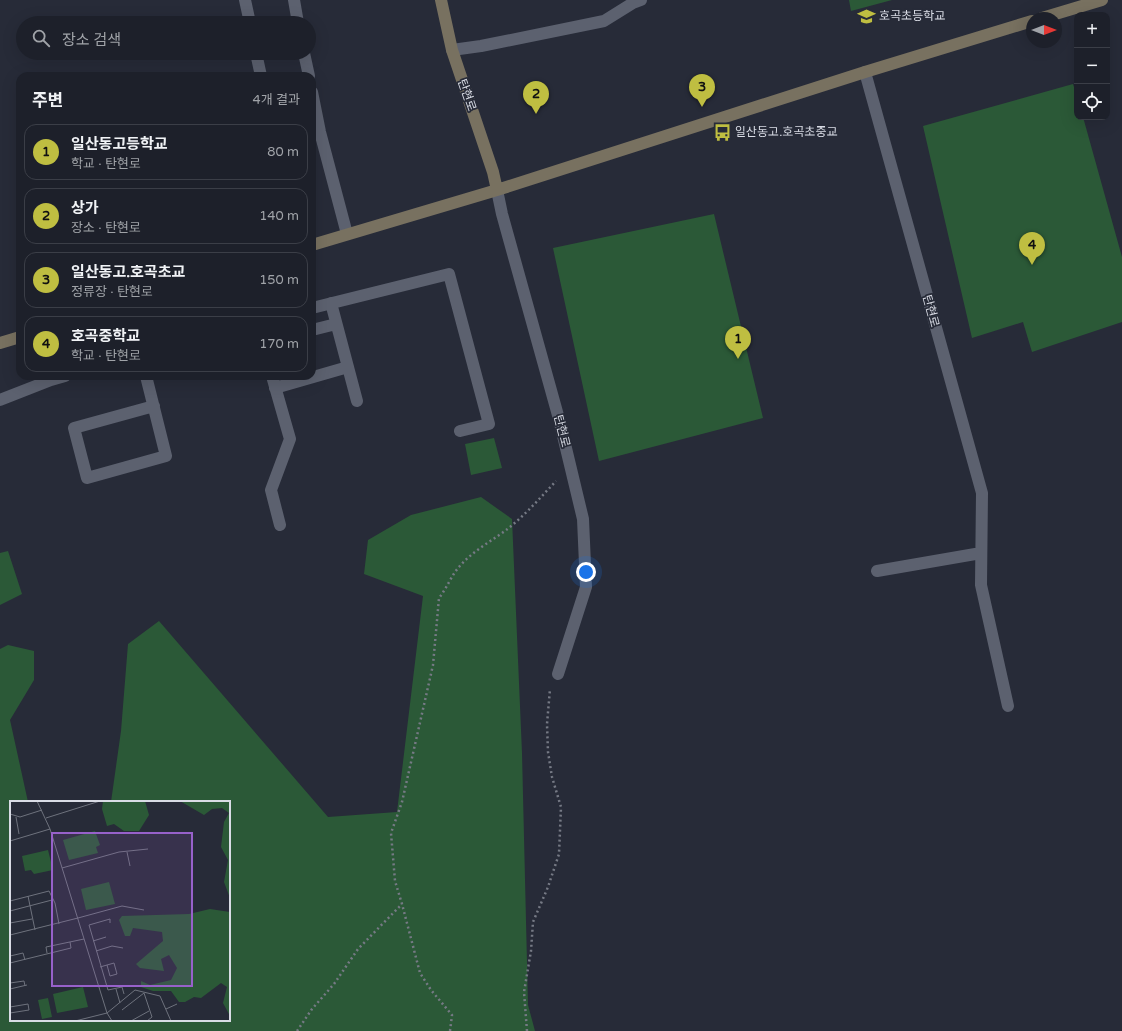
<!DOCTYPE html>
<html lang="ko">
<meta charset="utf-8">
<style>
body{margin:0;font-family:"Varela Round","Noto Sans KR",sans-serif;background:#252832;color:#f1f3f6}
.controls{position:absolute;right:12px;top:12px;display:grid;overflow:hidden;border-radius:8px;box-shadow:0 4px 16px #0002}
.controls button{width:36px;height:36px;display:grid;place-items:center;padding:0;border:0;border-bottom:1px solid #3b3e47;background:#1d202a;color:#f1f3f6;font:20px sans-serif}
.compass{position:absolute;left:1026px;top:12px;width:36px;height:36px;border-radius:50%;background:#1d202a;box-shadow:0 4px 16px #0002;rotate:90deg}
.you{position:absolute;left:586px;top:572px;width:14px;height:14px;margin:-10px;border:3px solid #fff;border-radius:50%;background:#1a73e8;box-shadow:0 0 0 6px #1a73e833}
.badge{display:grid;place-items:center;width:26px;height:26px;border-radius:50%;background:#bfbe41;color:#111;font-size:13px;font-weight:700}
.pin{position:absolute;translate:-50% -33px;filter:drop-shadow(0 1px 2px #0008)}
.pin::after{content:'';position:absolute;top:21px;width:14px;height:12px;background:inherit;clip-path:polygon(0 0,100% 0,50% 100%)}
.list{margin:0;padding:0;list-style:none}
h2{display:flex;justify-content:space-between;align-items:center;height:52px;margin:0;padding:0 16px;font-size:17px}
h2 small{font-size:13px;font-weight:400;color:#a0a3a8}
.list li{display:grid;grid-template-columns:26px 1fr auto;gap:12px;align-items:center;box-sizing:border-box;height:56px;margin:0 8px 8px;padding:0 8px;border:1px solid #3b3e47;border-radius:12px}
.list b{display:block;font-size:15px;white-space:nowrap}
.list p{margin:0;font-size:13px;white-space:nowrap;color:#a0a3a8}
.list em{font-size:13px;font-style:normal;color:#a0a3a8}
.icon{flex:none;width:22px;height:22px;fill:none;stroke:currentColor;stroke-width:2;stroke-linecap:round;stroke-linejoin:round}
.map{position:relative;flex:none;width:1122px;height:1031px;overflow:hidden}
.search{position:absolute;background:#1d202a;box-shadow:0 4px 16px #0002;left:16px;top:16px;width:300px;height:44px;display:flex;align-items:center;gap:10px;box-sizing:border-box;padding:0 14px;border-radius:22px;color:#a0a3a8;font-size:15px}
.panel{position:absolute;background:#1d202a;box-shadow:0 4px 16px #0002;left:16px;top:72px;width:300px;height:308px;border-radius:12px}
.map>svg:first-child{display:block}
.green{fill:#2b5937}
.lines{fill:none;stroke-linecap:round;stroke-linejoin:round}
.path{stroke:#767a85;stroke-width:2.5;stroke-dasharray:2 3;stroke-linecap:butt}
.lane{stroke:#5c616f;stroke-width:12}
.street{stroke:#5c616f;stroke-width:12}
.secondary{stroke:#787160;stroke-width:12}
.labels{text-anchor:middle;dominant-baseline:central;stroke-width:3.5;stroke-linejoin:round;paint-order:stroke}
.poi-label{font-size:12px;fill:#d9dce5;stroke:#272b38;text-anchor:start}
.street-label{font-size:12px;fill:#d9dce5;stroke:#272b38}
.inset-road{fill:none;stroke:#6e727d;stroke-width:1}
.view{fill:#9761ca;fill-opacity:0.15;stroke:#9761ca;stroke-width:2}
.inset-edge{fill:none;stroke:#d9dce5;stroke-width:2}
</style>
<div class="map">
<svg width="1122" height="1031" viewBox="0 0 1122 1031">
<rect width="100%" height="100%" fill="#272b38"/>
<path class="green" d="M 849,0 L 892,0 L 851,11 Z
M 1073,84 L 1077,96 L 1077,117 L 1083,117 L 1122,257 L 1122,322 L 1032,352 L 1023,322 L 972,338 L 923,126 Z
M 714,214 L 763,418 L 599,461 L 553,248 Z
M 494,438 L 502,468 L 471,475 L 465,444 Z
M 481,497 L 512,519 L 522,753 L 528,1005 L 535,1031 L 0,1031 L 0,649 L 8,645 L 34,651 L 34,680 L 10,720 L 28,802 L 11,802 L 11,1020 L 229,1020 L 229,802 L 111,802 L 121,731 L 128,644 L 159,621 L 328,817 L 397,812 L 423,596 L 364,574 L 368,540 L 411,515 Z
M 8,551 L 22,594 L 0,605 L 0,553 Z"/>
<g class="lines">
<path class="path" d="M 297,1031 L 312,1009 L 334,984 L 358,949 L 402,904
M 450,1031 L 452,1015 L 431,990 L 420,973 L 402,904 L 395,881 L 391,833 L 402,802 L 433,665 L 439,598 C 447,588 451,576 459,567 C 473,550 494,540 510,527 C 527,513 541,497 556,481
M 527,1031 L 524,992 L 531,951 L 533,922 L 548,887 L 559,854 L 561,807 L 552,777 L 548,752 L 547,724 L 550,689"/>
<path class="lane" d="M 245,0 L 250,23
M 294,0 L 298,23
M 452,50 L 481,46 L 604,21 L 633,3 L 641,0
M 256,53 L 261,76
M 304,53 L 309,76
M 312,92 L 320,132 L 347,234
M 331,303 L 357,401
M 312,308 L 449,274 L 489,424 L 460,431
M 312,330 L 336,324
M 146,376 L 166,456 L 87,478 L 74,428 L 154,406
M 272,376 L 290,439 L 271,490 L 280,525
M 275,388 L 348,367
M 0,400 L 51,380 L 65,376"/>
<path class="street" d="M 865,72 L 982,493 L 981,585 L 1008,706
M 497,190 L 502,214 L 559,419 L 583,519 L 586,587 L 558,674
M 877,571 L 981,553"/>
<path class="secondary" d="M 441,0 L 452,50 L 493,172 L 497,190
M 1042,18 L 1102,0
M 312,245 L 497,190 L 865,72 L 1032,21
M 0,343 L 20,337"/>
</g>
<defs>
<symbol id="school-bare" viewBox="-9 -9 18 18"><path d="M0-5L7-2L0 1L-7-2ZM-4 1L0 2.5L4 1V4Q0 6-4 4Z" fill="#bfbe41" stroke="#272b38" stroke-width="2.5" paint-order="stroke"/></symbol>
<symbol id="bus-bare" viewBox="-9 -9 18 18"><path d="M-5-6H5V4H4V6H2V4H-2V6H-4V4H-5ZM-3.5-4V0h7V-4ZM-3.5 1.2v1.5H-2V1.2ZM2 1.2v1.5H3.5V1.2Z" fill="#bfbe41" stroke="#272b38" stroke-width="2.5" paint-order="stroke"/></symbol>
</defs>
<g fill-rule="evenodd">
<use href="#school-bare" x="854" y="4" width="25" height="25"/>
<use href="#bus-bare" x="710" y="120" width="25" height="25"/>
</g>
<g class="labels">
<g class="poi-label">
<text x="879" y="16">호곡초등학교</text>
<text x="735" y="132">일산동고.호곡초중교</text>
</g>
<g class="street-label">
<text transform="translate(467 95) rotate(71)">탄현로</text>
<text transform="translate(931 311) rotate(75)">탄현로</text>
<text transform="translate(562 431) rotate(76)">탄현로</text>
</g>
</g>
<g transform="translate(10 801)">
<rect width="220" height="220" fill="#272b38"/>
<path d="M 93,0 L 135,0 L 139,14 L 129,30 L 114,30 L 104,23 L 97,25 L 92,8 ZM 170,0 L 220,0 L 220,97 L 214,81 L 218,59 L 211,46 L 214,21 L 219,12 L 212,7 L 202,8 L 194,14 ZM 85,30 L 90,44 L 86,46 L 88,52 L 59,59 L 53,39 ZM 38,49 L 43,69 L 24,73 L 21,69 L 15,70 L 12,55 ZM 99,81 L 105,103 L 76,109 L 71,88 ZM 200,108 L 220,111 L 220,215 L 213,202 L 217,186 L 211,182 L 191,197 L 184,196 L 175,201 L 169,201 L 161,190 L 143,190 L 131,186 L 131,180 L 140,184 L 161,179 L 167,167 L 159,154 L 151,158 L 154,170 L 130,167 L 126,163 L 153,140 L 152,131 L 123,127 L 120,135 L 115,135 L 109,119 L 112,115 L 179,113 ZM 73,186 L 78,206 L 47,212 L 43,193 ZM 38,197 L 42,216 L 32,218 L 28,199 Z" fill="#2b5937"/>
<path class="inset-road" d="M 27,0 L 40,28 L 97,212 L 102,220M 0,13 L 10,16 L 32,9M 6,16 L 9,33M 36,17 L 90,0M 0,40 L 40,28M 117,51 L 120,65M 52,67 L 109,51 L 138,48M 18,95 L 25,129M 0,100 L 39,90 L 45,102 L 49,123M 0,110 L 42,99M 68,117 L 112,105 L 134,109M 0,122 L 22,118M 100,122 L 100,118 L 79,124 L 98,189 L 112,186 L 114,193M 0,134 L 68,117M 83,140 L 96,136M 86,150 L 102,145 L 113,147M 37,152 L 36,146 L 74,138M 0,155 L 13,152 L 15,159M 0,162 L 61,147 L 60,141M 90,166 L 104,162 L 107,173 L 100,175 L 97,164M 0,182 L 14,180 L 15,185M 0,188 L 17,184M 106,188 L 110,202M 0,206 L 18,203 L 19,209 L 0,212M 156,208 L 167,203M 112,209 L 134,192 L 142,216 L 137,220M 65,220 L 97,212 L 125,189 L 150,195 L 161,220M 121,220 L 139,210"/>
<path class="view" d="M 42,32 L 182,32 L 182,185 L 42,185 Z"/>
<rect width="220" height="220" class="inset-edge"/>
</g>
</svg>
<div class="controls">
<button>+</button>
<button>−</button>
<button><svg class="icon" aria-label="locate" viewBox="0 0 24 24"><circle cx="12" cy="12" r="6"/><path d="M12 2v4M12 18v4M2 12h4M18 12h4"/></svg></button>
</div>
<svg class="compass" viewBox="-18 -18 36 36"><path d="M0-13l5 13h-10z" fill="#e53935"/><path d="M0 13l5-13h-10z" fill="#a0a3a8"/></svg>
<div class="you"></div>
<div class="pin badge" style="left:738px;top:359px">1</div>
<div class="pin badge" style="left:536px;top:114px">2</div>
<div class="pin badge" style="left:702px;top:107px">3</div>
<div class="pin badge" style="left:1032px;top:265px">4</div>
<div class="search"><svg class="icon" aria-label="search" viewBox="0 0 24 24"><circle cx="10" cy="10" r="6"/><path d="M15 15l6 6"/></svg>장소 검색</div>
<section class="panel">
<h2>주변<small>4개 결과</small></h2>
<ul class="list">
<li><span class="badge">1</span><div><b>일산동고등학교</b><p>학교 · 탄현로</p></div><em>80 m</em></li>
<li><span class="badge">2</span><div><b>상가</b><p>장소 · 탄현로</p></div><em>140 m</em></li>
<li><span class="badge">3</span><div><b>일산동고.호곡초교</b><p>정류장 · 탄현로</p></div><em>150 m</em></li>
<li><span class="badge">4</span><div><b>호곡중학교</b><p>학교 · 탄현로</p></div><em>170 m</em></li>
</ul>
</section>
</div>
